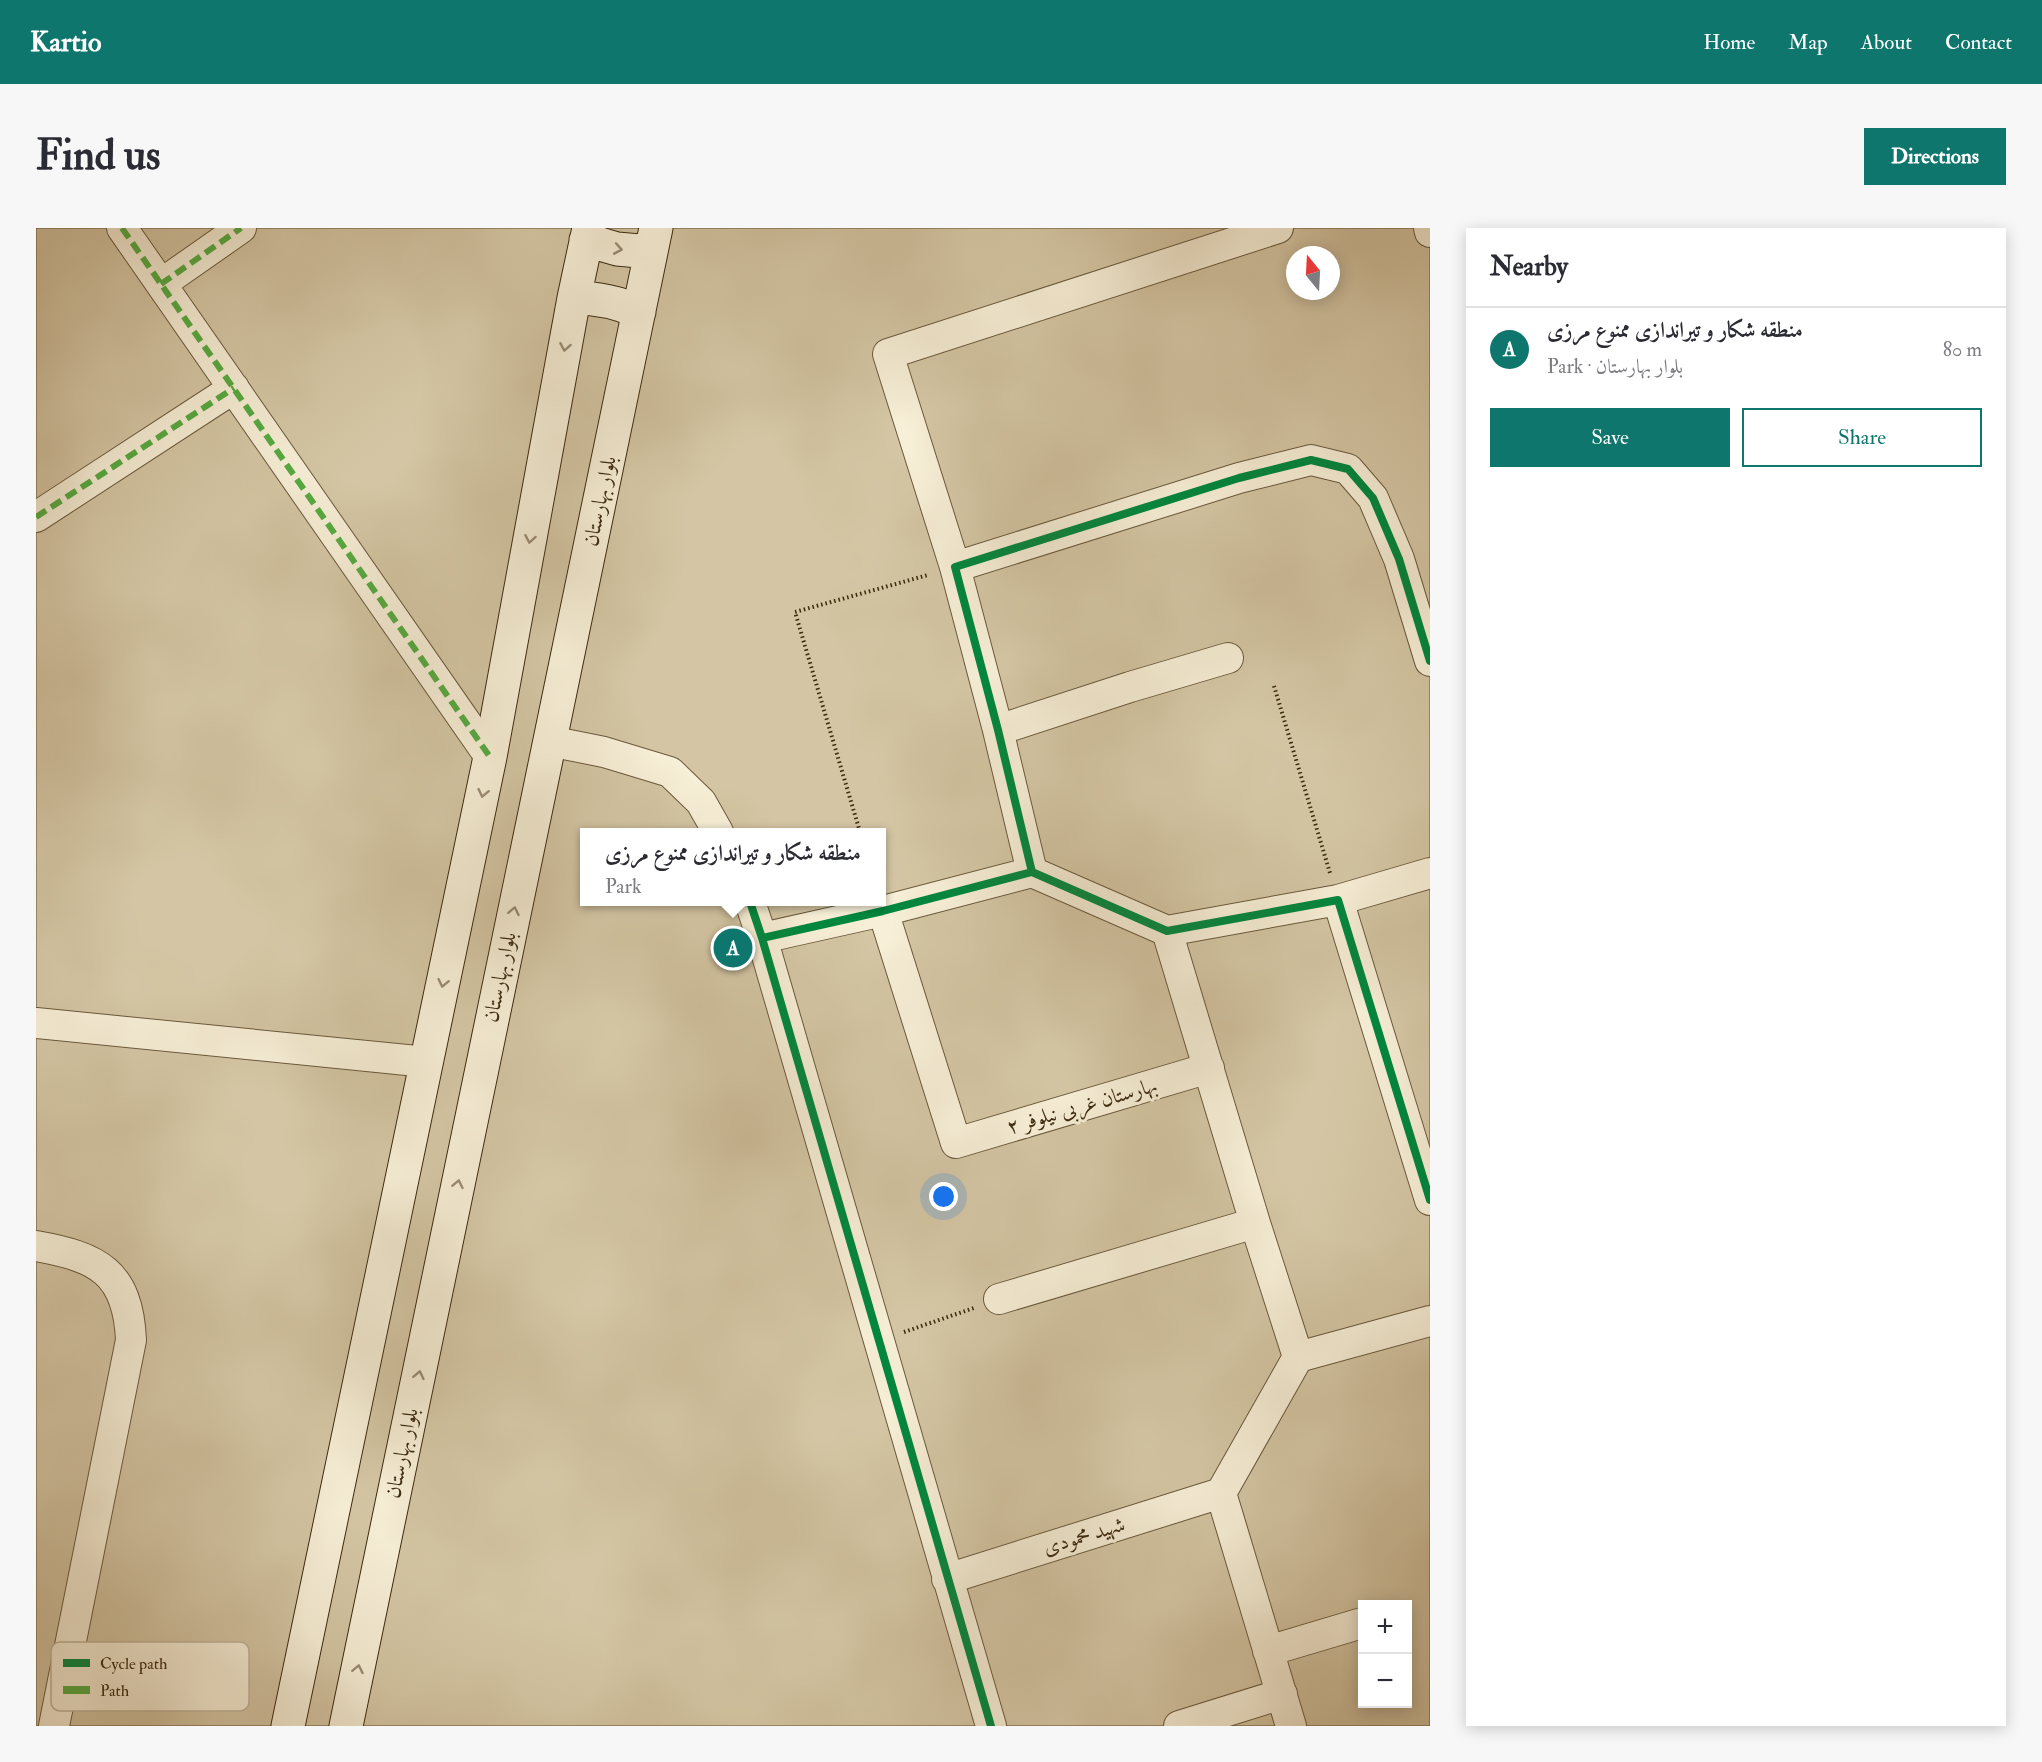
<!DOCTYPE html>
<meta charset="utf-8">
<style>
body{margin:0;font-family:"IM FELL Double Pica",Amiri,serif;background:#f7f7f7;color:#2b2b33}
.controls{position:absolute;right:18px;bottom:18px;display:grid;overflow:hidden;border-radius:0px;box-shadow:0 3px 15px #0003}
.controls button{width:54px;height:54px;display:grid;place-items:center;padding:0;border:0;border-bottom:2px solid #e1e1e2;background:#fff;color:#2b2b33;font:30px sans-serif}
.compass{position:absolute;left:1250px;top:18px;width:54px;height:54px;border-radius:50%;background:#fff;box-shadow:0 3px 15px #0003;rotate:342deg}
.you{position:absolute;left:908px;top:969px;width:21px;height:21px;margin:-15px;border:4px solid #fff;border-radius:50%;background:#1a73e8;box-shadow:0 0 0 9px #1a73e833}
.badge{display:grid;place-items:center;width:39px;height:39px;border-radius:50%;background:#0f766e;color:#fff;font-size:20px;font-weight:700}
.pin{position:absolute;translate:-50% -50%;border:3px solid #fff;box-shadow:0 2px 6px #0006}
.popup{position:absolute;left:544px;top:600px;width:306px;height:78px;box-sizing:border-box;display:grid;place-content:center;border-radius:0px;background:#fff;filter:drop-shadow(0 2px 4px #0005);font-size:20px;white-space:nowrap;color:#7c7c81}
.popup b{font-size:22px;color:#2b2b33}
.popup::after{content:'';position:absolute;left:50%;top:100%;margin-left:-12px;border:12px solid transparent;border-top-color:#fff}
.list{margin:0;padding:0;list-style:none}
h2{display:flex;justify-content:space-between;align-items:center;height:78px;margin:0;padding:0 24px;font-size:26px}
h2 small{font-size:20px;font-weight:400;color:#7c7c81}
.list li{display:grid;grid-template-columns:39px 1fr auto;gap:18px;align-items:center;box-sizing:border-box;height:84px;padding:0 24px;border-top:2px solid #e1e1e2}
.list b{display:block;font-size:22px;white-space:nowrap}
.list p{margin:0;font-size:20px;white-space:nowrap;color:#7c7c81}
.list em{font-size:20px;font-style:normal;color:#7c7c81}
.actions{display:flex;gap:12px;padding:18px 24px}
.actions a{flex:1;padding:14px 0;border:2px solid #0f766e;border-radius:0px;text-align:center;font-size:21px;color:#0f766e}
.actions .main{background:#0f766e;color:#fff}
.map{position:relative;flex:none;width:1394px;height:1498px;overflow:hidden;border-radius:0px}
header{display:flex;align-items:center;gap:36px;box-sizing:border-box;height:84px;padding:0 30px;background:#0f766e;color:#fff}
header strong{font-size:28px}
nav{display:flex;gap:33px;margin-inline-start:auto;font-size:21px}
.intro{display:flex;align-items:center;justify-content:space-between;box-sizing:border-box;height:144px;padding:0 36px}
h1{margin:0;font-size:42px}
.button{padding:15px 27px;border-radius:0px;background:#0f766e;color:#fff;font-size:21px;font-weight:700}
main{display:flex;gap:36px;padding:0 36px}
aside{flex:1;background:#fff;border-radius:0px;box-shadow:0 3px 15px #0003}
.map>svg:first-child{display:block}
.green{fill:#d4c6a4;stroke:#88785a;stroke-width:1.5;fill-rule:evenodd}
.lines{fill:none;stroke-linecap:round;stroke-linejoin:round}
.street-casing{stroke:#6a593c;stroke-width:32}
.secondary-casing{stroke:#3c2a0f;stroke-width:35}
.path{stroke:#3c2a0f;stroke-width:4;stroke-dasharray:1.5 3;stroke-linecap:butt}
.street{stroke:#f7efd7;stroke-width:30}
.secondary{stroke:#f7efd7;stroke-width:33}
.quiet{stroke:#55ab41;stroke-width:6;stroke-dasharray:12 6;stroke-linecap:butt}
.cycleway-casing{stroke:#f7efd7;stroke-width:11}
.cycleway{stroke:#00873e;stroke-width:8}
.oneway{stroke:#9a8c73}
.labels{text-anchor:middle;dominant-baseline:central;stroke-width:6;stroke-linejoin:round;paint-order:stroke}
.street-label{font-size:21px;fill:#3c2a0f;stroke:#f7efd7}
.key{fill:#f7efd7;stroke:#bfb49b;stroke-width:1.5}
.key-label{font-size:16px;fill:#3c2a0f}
</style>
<header>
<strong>Kartio</strong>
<nav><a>Home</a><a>Map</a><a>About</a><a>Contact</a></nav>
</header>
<div class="intro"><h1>Find us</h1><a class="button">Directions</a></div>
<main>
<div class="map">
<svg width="1394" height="1498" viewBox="0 0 1394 1498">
<rect width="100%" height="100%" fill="#f3e6c2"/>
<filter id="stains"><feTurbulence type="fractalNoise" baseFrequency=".00333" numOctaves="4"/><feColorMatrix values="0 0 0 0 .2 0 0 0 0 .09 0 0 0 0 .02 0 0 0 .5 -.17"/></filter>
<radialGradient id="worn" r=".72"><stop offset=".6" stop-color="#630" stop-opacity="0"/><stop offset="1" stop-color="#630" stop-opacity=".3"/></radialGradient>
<path class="green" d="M 0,0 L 1394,0 L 1394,1498 L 0,1498 ZM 1259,27 L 1295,27 L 1295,63 L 1259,63 ZM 548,604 L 846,604 L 846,674 L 548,674 ZM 1326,1376 L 1372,1376 L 1372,1476 L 1326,1476 Z"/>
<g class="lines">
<defs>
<path id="street" d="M 86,0 L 454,529
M 1393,0 L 1394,4
M 125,56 L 205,0
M 0,289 L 198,160
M 919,339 L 852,126 L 1242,0
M 962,502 L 1094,459 L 1192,430
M 513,513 L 568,524 L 634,544 L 665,574 L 682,604
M 996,644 L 962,502 L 919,339 L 1203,250 L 1275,232 L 1312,241 L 1337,270 L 1363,331 L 1394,433
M 1302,672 L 1394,645
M 714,674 L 726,710 L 847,683 L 996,644 L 1131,703 L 1302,672 L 1394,972
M 847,683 L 920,915 L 1173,840
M 1131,703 L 1219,995 L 1262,1129 L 1394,1093
M 726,710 L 955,1498
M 0,795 L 391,834
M 0,1018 C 62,1029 92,1044 95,1112 L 18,1498
M 963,1071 L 1219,995
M 911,1351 L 1185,1265
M 1232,1423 L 1326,1395
M 1143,1498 L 1246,1466
M 1255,1498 L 1185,1265 L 1262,1129"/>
<path id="secondary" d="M 550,12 L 581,21 L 615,24
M 538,70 C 562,70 582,74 603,84
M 252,1498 L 454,529 L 538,70 L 553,0
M 310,1498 L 620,0"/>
</defs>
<use href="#street" class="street-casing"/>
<use href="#secondary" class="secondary-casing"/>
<path class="path" d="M 1238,458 L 1294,645
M 824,604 L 759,384 L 892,347
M 868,1104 L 938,1080"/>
<use href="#street" class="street"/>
<use href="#secondary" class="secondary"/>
<path class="quiet" d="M 86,0 L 454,529
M 125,56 L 205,0
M 0,289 L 198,160"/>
<defs>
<path id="cycleway" d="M 996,644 L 962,502 L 919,339 L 1203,250 L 1275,232 L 1312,241 L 1337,270 L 1363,331 L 1394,433
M 714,674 L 726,710 L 847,683 L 996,644 L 1131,703 L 1302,672 L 1394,972
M 726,710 L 955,1498"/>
</defs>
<use href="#cycleway" class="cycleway-casing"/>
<use href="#cycleway" class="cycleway"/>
</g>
<defs><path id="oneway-chevron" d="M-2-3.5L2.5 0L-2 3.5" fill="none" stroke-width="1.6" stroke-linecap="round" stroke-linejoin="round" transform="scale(1.5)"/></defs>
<g class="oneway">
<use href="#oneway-chevron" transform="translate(582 21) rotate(10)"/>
<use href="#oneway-chevron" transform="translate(529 119) rotate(100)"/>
<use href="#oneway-chevron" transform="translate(494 311) rotate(100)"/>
<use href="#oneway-chevron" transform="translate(447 565) rotate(102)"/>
<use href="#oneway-chevron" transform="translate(478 683) rotate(-78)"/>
<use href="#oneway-chevron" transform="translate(407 755) rotate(102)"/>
<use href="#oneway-chevron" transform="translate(422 956) rotate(-78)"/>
<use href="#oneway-chevron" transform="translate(383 1147) rotate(-78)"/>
<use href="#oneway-chevron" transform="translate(322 1441) rotate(-78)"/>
</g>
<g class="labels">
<g class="street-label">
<text transform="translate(564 273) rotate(-78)">بلوار بهارستان</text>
<text transform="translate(464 749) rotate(-78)">بلوار بهارستان</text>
<text transform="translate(1046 878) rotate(-16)">بهارستان غربی نیلوفر ۲</text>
<text transform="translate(366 1225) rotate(-78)">بلوار بهارستان</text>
<text transform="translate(1048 1308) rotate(-17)">شهید محمودی</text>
</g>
</g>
<rect x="15" y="1414" width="198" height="69" rx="9" class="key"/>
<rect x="27" y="1431" width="27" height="8" fill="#00873e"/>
<rect x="27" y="1458" width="27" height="8" fill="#55ab41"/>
<g class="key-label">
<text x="64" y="1441">Cycle path</text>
<text x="64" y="1468">Path</text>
</g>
<rect width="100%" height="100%" filter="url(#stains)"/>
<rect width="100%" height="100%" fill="url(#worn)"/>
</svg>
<div class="controls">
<button>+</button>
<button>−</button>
</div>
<svg class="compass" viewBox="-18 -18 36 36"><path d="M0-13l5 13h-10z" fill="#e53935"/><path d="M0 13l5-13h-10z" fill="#7c7c81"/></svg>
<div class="you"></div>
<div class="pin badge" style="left:697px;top:720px">A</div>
<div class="popup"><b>منطقه شکار و تیراندازی ممنوع مرزی</b>Park</div>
</div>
<aside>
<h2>Nearby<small></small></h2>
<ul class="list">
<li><span class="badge">A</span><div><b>منطقه شکار و تیراندازی ممنوع مرزی</b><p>Park · بلوار بهارستان</p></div><em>80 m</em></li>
</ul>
<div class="actions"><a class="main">Save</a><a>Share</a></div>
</aside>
</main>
